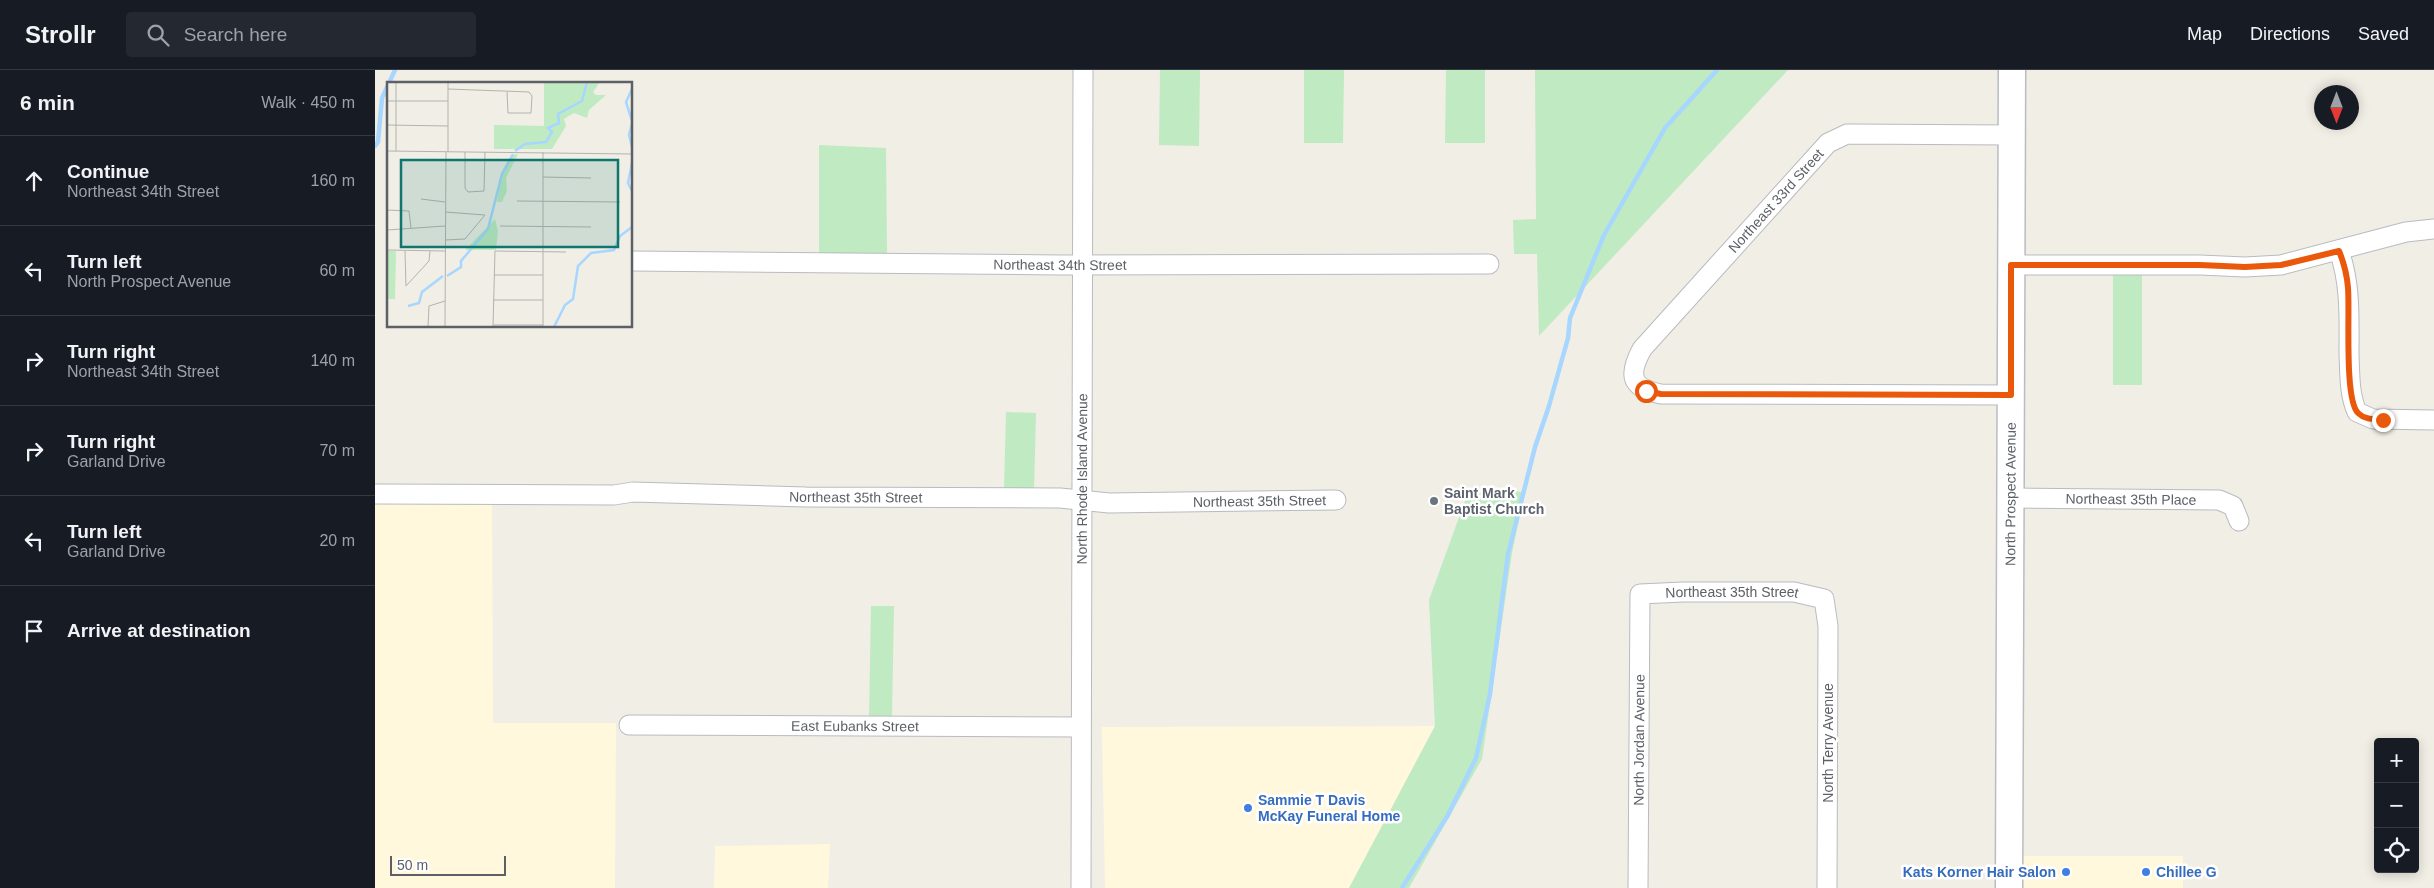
<!DOCTYPE html>
<meta charset="utf-8">
<style>
body{margin:0;font-family:Arial,sans-serif;background:#242831;color:#f1f3f6}
.controls{position:absolute;right:15px;bottom:15px;display:grid;overflow:hidden;border-radius:5px;box-shadow:0 2px 12px #0003}
.controls button{width:45px;height:45px;display:grid;place-items:center;padding:0;border:0;border-bottom:1px solid #363941;background:#171b24;color:#f1f3f6;font:25px sans-serif}
.compass{position:absolute;left:1939px;top:15px;width:45px;height:45px;border-radius:50%;background:#171b24;box-shadow:0 2px 12px #0003;rotate:180deg}
.scale{position:absolute;left:15px;bottom:12px;width:116px;box-sizing:border-box;padding-left:5px;border:2px solid #5d6167;border-top:0;font-size:14px;line-height:18px;white-space:nowrap;color:#5d6167;-webkit-text-stroke:4px #fff;paint-order:stroke}
.stop{position:absolute;width:15px;height:15px;margin:-11px;border:4px solid #ea580c;border-radius:50%;background:#fff}
.stop.end{background:#ea580c;border-color:#fff;box-shadow:0 1px 5px #0008}
.list{margin:0;padding:0;list-style:none}
h2{display:flex;justify-content:space-between;align-items:center;height:65px;margin:0;padding:0 20px;font-size:21px}
h2 small{font-size:16px;font-weight:400;color:#9ea1a6}
.list li{display:grid;grid-template-columns:32px 1fr auto;gap:15px;align-items:center;box-sizing:border-box;height:90px;padding:0 20px;border-top:1px solid #363941}
.list b{display:block;font-size:19px;white-space:nowrap}
.list p{margin:0;font-size:16px;white-space:nowrap;color:#9ea1a6}
.list em{font-size:16px;font-style:normal;color:#9ea1a6}
.icon{flex:none;width:28px;height:28px;fill:none;stroke:currentColor;stroke-width:2;stroke-linecap:round;stroke-linejoin:round}
.map{position:relative;flex:none;width:2059px;height:818px;overflow:hidden}
header{display:flex;align-items:center;gap:30px;box-sizing:border-box;height:70px;padding:0 25px;background:#171b24;border-bottom:1px solid #363941}
header strong{font-size:24px}
nav{display:flex;gap:28px;margin-inline-start:auto;font-size:18px}
.search{width:350px;height:45px;background:#242831;display:flex;align-items:center;gap:12px;box-sizing:border-box;padding:0 18px;border-radius:5px;color:#9ea1a6;font-size:19px}
main{display:flex}
aside{flex:1;background:#171b24}
.map>svg:first-child{display:block}
.commercial{fill:#fff8dc}
.green{fill:#c0eac1}
.lines{fill:none;stroke-linecap:round;stroke-linejoin:round}
.stream{stroke:#a7d6ff;stroke-width:4.5}
.street-casing{stroke:#b8bbc0;stroke-width:21}
.secondary-casing{stroke:#b9bcc2;stroke-width:29}
.street{stroke:#fff;stroke-width:19}
.secondary{stroke:#fff;stroke-width:26}
.route{stroke:#ea580c;stroke-width:6}
.worship-dot{fill:#6b7280;stroke:#fff;stroke-width:2}
.shop-dot{fill:#3f7fe0;stroke:#fff;stroke-width:2}
.labels{text-anchor:middle;dominant-baseline:central;stroke-width:5;stroke-linejoin:round;paint-order:stroke}
.street-label{font-size:14px;fill:#5d6167;stroke:#fff}
.worship-label{font-size:14px;font-weight:bold;fill:#5b616d;stroke:#fff;text-anchor:start}
.shop-label{font-size:14px;font-weight:bold;fill:#366cbe;stroke:#fff;text-anchor:start}
.inset-river{fill:none;stroke:#a7d6ff;stroke-width:2.5}
.inset-road{fill:none;stroke:#b2b2af;stroke-width:1}
.view{fill:#0f766e;fill-opacity:0.15;stroke:#0f766e;stroke-width:2.5}
.inset-edge{fill:none;stroke:#5d6167;stroke-width:2.5}
</style>
<header>
<strong>Strollr</strong>
<div class="search"><svg class="icon" aria-label="search" viewBox="0 0 24 24"><circle cx="10" cy="10" r="6"/><path d="M15 15l6 6"/></svg>Search here</div>
<nav><a>Map</a><a>Directions</a><a>Saved</a></nav>
</header>
<main>
<aside>
<h2>6 min<small>Walk · 450 m</small></h2>
<ul class="list">
<li><svg class="icon" aria-label="ahead" viewBox="0 0 24 24"><path d="M12 20V5M6 11l6-6 6 6"/></svg><div><b>Continue</b><p>Northeast 34th Street</p></div><em>160 m</em></li>
<li><svg class="icon" aria-label="left" viewBox="0 0 24 24"><path d="M17 20v-9H6M10 6l-5 5 5 5"/></svg><div><b>Turn left</b><p>North Prospect Avenue</p></div><em>60 m</em></li>
<li><svg class="icon" aria-label="right" viewBox="0 0 24 24"><path d="M7 20v-9h11M14 6l5 5-5 5"/></svg><div><b>Turn right</b><p>Northeast 34th Street</p></div><em>140 m</em></li>
<li><svg class="icon" aria-label="right" viewBox="0 0 24 24"><path d="M7 20v-9h11M14 6l5 5-5 5"/></svg><div><b>Turn right</b><p>Garland Drive</p></div><em>70 m</em></li>
<li><svg class="icon" aria-label="left" viewBox="0 0 24 24"><path d="M17 20v-9H6M10 6l-5 5 5 5"/></svg><div><b>Turn left</b><p>Garland Drive</p></div><em>20 m</em></li>
<li><svg class="icon" aria-label="arrive" viewBox="0 0 24 24"><path d="M6 21V4h12l-3 4 3 4H6"/></svg><div><b>Arrive at destination</b></div></li>
</ul>
</aside>
<div class="map">
<svg width="2059" height="818" viewBox="0 0 2059 818">
<rect width="100%" height="100%" fill="#f1eee5"/>
<path class="commercial" d="M 117,422 L 118,653 L 241,653 L 240,818 L 0,818 L 0,423 Z
M 1060,656 L 974,818 L 730,818 L 727,657 Z
M 455,774 L 453,818 L 339,818 L 340,776 Z
M 1647,786 L 1808,786 L 1808,818 L 1646,818 Z"/>
<path class="green" d="M 785,0 L 825,0 L 824,76 L 784,75 Z
M 929,0 L 969,0 L 968,73 L 929,73 Z
M 1071,0 L 1110,0 L 1110,73 L 1070,73 Z
M 1160,0 L 1413,0 L 1164,266 L 1162,184 L 1139,184 L 1138,150 L 1161,149 Z
M 444,75 L 511,78 L 512,185 L 444,184 Z
M 1738,201 L 1767,201 L 1767,315 L 1738,315 Z
M 631,342 L 661,343 L 659,421 L 629,420 Z
M 1094,420 L 1150,422 L 1137,483 L 1107,689 L 1034,818 L 974,818 L 1060,656 L 1054,530 Z
M 496,536 L 519,536 L 517,648 L 494,648 Z"/>
<g class="lines">
<path class="stream" d="M 0,76 L 3,72 L 7,28 L 20,0
M 1027,818 L 1073,745 L 1101,688 L 1115,624 L 1133,484 L 1160,377 L 1174,336 L 1193,268 L 1195,248 L 1229,165 L 1290,58 L 1342,0"/>
<defs>
<g id="street">
<path d="M 1964,181 C 1976,214 1974,250 1974,285 C 1975,305 1974,324 1982,342 L 1998,349 L 2059,350"/>
<path id="s1" d="M 256,191 L 687,195 L 1114,194"/>
<path d="M 1636,195 L 1825,195 L 1870,197 L 1906,195 L 2031,162 L 2059,159"/>
<path id="s2" d="M 1635,325 L 1286,324 C 1255,318 1253,305 1267,279 L 1453,73 L 1472,64 L 1637,65"/>
<path id="s3" d="M 0,424 L 239,425 L 258,422 L 431,427 L 685,428 L 734,433 L 961,430"/>
<path id="s4" d="M 1636,428 L 1844,430 L 1858,436 L 1864,451"/>
<path id="s5" d="M 254,655 L 706,657"/>
<path id="s6" d="M 706,818 L 708,0"/>
<path id="s7" d="M 1263,818 L 1265,524 L 1308,522 L 1419,522 L 1449,529 L 1453,556 L 1452,818"/>
</g>
<g id="secondary">
<path id="s8" d="M 1634,818 L 1637,0"/>
</g>
</defs>
<use href="#street" class="street-casing"/>
<use href="#secondary" class="secondary-casing"/>
<use href="#street" class="street"/>
<use href="#secondary" class="secondary"/>
</g>
<g class="lines">
<path class="route" d="M 1271,321 L 1286,324 L 1636,325 L 1636,195 L 1825,195 L 1870,197 L 1906,195 L 1964,181 C 1969,193 1972,205 1973,218 C 1975,242 1969,329 1983,343 C 1990,350 2000,349 2008,350"/>
</g>
<circle class="worship-dot" cx="1059" cy="431" r="5"/>
<g class="shop-dot">
<circle cx="873" cy="738" r="5"/>
<circle cx="1691" cy="802" r="5"/>
<circle cx="1771" cy="802" r="5"/>
</g>
<g class="labels">
<g class="street-label">
<text stroke="none"><textPath href="#s2" startOffset="612">Northeast 33rd Street</textPath></text>
<text stroke="none"><textPath href="#s1" startOffset="429">Northeast 34th Street</textPath></text>
<text stroke="none"><textPath href="#s6" startOffset="409">North Rhode Island Avenue</textPath></text>
<text stroke="none"><textPath href="#s8" startOffset="394">North Prospect Avenue</textPath></text>
<text stroke="none"><textPath href="#s3" startOffset="481">Northeast 35th Street</textPath></text>
<text stroke="none"><textPath href="#s4" startOffset="120">Northeast 35th Place</textPath></text>
<text stroke="none"><textPath href="#s3" startOffset="885">Northeast 35th Street</textPath></text>
<text stroke="none"><textPath href="#s7" startOffset="386">Northeast 35th Street</textPath></text>
<text stroke="none"><textPath href="#s5" startOffset="226">East Eubanks Street</textPath></text>
<text stroke="none"><textPath href="#s7" startOffset="148">North Jordan Avenue</textPath></text>
<text transform="translate(1453 673) rotate(-90)">North Terry Avenue</text>
</g>
<g class="worship-label">
<text x="1069" y="423">Saint Mark<tspan x="1069" dy="16">Baptist Church</tspan></text>
</g>
<g class="shop-label">
<text x="883" y="730">Sammie T Davis<tspan x="883" dy="16">McKay Funeral Home</tspan></text>
<text x="1681" y="802" text-anchor="end">Kats Korner Hair Salon</text>
<text x="1781" y="802">Chillee G</text>
</g>
</g>
<g transform="translate(12 12)">
<rect width="245" height="245" fill="#f1eee5"/>
<path d="M 157,0 L 213,0 L 206,10 L 209,13 L 219,13 L 202,28 L 200,36 L 187,31 L 177,37 L 179,44 L 165,67 L 107,67 L 107,43 L 157,44 ZM 131,72 L 119,96 L 120,109 L 115,120 L 110,120 L 114,92 L 125,73 ZM 108,137 L 111,149 L 109,168 L 78,168 ZM 0,169 L 9,169 L 8,217 L 0,217 Z" fill="#c0eac1"/>
<path class="inset-river" d="M 245,7 L 239,20 L 245,39M 245,41 L 242,53 L 245,65M 128,69 L 138,62 L 159,60 L 165,50 L 161,46 L 172,41 L 171,32 L 195,19 L 200,0M 245,81 L 241,101 L 245,109M 60,194 L 74,185 L 74,179 L 101,147 L 115,92 L 126,72M 21,224 L 32,221 L 35,210 L 56,194M 167,245 L 178,223 L 186,217 L 191,184 L 204,171 L 227,168 L 233,154 L 245,145"/>
<path class="inset-road" d="M 61,0 L 61,70M 61,7 L 142,10 L 145,14 L 144,31 L 121,31 L 120,10M 0,19 L 61,19M 0,43 L 61,44M 0,69 L 245,72M 9,69 L 9,0M 78,70 L 78,106 L 81,110 L 97,109 L 98,70M 156,95 L 204,96M 34,117 L 58,120M 130,119 L 233,120M 0,128 L 22,129 L 24,146M 113,144 L 204,145M 0,148 L 58,144M 58,158 L 78,157 L 98,133 L 58,130M 0,168 L 58,169M 18,169 L 19,204 L 42,179 L 43,169M 107,193 L 156,193M 106,218 L 156,218M 106,243 L 156,243M 41,245 L 42,224 L 58,219M 58,245 L 59,70M 106,245 L 108,169 L 179,170M 156,245 L 156,70"/>
<path class="view" d="M 14,78 L 231,78 L 231,165 L 14,165 Z"/>
<rect width="245" height="245" class="inset-edge"/>
</g>
</svg>
<div class="controls">
<button>+</button>
<button>−</button>
<button><svg class="icon" aria-label="locate" viewBox="0 0 24 24"><circle cx="12" cy="12" r="6"/><path d="M12 2v4M12 18v4M2 12h4M18 12h4"/></svg></button>
</div>
<svg class="compass" viewBox="-18 -18 36 36"><path d="M0-13l5 13h-10z" fill="#e53935"/><path d="M0 13l5-13h-10z" fill="#9ea1a6"/></svg>
<div class="scale">50 m</div>
<div class="stop" style="left:1271px;top:321px"></div>
<div class="stop end" style="left:2008px;top:350px"></div>
</div>
</main>
